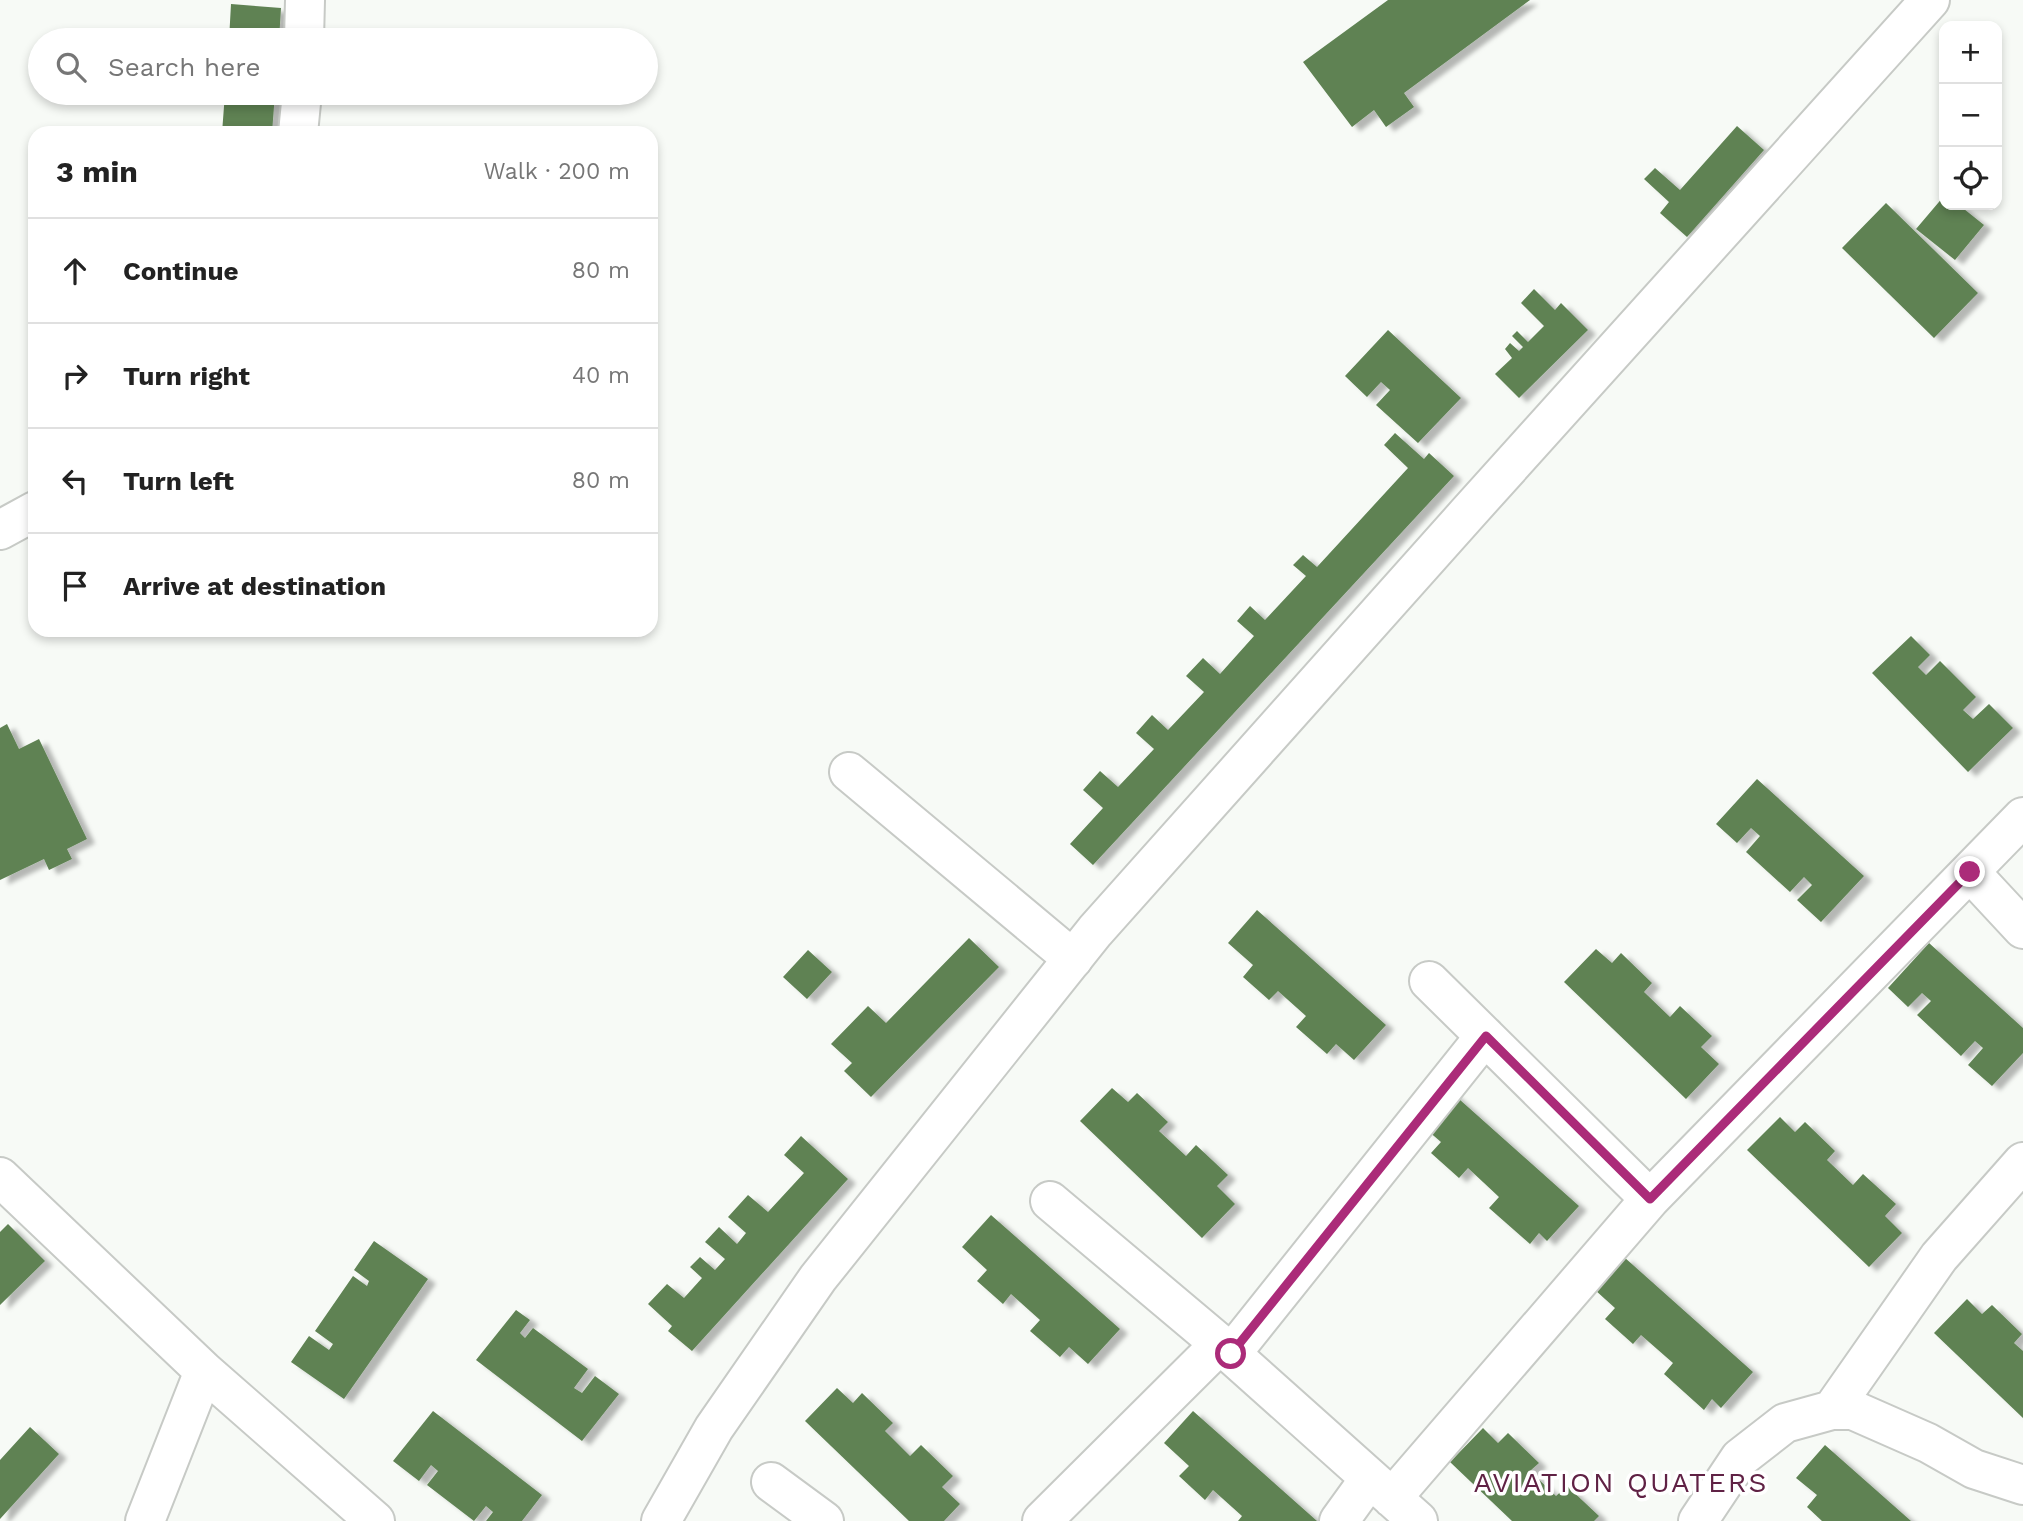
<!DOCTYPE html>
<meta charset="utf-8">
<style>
body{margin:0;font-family:"Work Sans",sans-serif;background:#f6f6f6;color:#222}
.controls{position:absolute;right:21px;top:21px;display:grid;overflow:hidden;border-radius:14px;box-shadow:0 4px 10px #0003}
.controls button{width:63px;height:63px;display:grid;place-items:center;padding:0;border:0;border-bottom:2px solid #e0e0e0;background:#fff;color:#222;font:35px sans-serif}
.stop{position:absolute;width:21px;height:21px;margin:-16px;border:5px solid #ab2b79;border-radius:50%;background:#fff}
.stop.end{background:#ab2b79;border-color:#fff;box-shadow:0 2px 7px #0008}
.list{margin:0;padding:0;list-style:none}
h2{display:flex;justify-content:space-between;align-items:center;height:91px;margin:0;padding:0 28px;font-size:30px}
h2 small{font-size:23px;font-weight:400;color:#767676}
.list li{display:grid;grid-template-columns:46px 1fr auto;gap:21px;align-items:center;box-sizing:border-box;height:105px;padding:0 28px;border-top:2px solid #e0e0e0}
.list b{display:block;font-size:26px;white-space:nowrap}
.list em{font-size:23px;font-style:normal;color:#767676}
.icon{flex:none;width:38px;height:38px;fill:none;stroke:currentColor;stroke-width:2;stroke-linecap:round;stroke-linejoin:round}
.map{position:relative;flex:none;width:2023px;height:1521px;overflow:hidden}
.search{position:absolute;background:#fff;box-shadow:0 4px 10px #0003;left:28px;top:28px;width:630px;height:77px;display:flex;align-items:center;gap:18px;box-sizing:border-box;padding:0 24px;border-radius:38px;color:#767676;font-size:26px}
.panel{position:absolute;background:#fff;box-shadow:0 4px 10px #0003;left:28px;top:126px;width:630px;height:511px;border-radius:21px}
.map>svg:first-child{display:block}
.building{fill:#5f8253;filter:url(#shadow)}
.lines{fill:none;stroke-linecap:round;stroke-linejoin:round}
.street-casing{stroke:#c7cac6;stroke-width:42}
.secondary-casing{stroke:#c7cac6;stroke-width:42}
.street{stroke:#fff;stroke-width:38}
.secondary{stroke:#fff;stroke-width:38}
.route{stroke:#ab2b79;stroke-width:9}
.labels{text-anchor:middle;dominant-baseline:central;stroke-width:7;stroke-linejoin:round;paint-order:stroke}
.quarter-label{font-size:28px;letter-spacing:2px;fill:#602245;stroke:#fff}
</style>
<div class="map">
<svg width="2023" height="1521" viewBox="0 0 2023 1521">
<defs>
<filter id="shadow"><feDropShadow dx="8" dy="4.5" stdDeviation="2" flood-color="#0004"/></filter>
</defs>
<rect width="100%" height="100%" fill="#f7faf6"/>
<path class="building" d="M 1388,0 L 1530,0 L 1404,93 L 1414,107 L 1386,127 L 1374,110 L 1352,127 L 1303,62 Z
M 231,4 L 281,8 L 279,40 L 229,40 Z
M 225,93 L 275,93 L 272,133 L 222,133 Z
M 1737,126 L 1764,150 L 1687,237 L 1660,213 L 1669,202 L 1644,179 L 1655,168 L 1680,190 Z
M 1944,196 L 1944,205 L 1959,205 L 1984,225 L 1955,260 L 1916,229 Z
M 1886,203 L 1978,293 L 1934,338 L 1842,248 Z
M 1534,289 L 1555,310 L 1561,303 L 1588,330 L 1519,398 L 1495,374 L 1512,358 L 1505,349 L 1510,343 L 1519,351 L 1523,347 L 1512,336 L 1517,331 L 1528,342 L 1544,326 L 1521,303 Z
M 1388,330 L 1461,398 L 1418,443 L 1376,405 L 1390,390 L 1381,382 L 1367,397 L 1345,376 Z
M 1395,433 L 1424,459 L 1429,453 L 1454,476 L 1093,865 L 1070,844 L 1103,808 L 1083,790 L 1100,771 L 1118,787 L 1154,749 L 1136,733 L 1152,715 L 1168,730 L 1204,692 L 1186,676 L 1203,658 L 1220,674 L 1254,636 L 1237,621 L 1250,606 L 1265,620 L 1306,576 L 1293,565 L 1303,555 L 1317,567 L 1408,468 L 1384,445 Z
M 1911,636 L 1930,655 L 1918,667 L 1926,675 L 1940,661 L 1976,697 L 1963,710 L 1973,719 L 1989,704 L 2013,728 L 1968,772 L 1872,673 Z
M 7,724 L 19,749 L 39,739 L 87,839 L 67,849 L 72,859 L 49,870 L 44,859 L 0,880 L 0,728 Z
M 1757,779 L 1864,876 L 1821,922 L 1797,900 L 1812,885 L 1804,877 L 1790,892 L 1746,852 L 1760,836 L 1751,828 L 1737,843 L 1716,824 Z
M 1257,910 L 1386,1025 L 1354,1060 L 1336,1044 L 1327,1054 L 1296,1027 L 1306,1016 L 1278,991 L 1269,1000 L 1243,977 L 1253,965 L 1228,943 Z
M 969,938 L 999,967 L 871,1097 L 844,1071 L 852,1063 L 831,1044 L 868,1006 L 886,1023 Z
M 1929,943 L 2023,1028 L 2023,1053 L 1992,1086 L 1968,1065 L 1983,1048 L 1975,1041 L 1961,1056 L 1917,1015 L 1931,1001 L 1922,993 L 1908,1007 L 1888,988 Z
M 1596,949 L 1612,963 L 1621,953 L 1652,983 L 1644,992 L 1670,1017 L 1680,1006 L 1712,1036 L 1701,1047 L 1719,1064 L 1686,1099 L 1564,982 Z
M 808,950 L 832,972 L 807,999 L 783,977 Z
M 1112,1088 L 1128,1102 L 1137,1093 L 1168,1122 L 1159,1131 L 1186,1156 L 1196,1145 L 1228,1175 L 1217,1186 L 1235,1204 L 1202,1238 L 1080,1121 Z
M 1450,1091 L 1579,1206 L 1547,1241 L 1539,1233 L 1530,1244 L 1489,1208 L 1499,1197 L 1468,1168 L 1459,1178 L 1431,1153 L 1441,1142 L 1420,1124 Z
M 1780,1117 L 1795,1132 L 1805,1122 L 1835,1151 L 1827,1160 L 1853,1185 L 1863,1174 L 1896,1204 L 1885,1216 L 1902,1233 L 1869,1267 L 1747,1150 Z
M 801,1136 L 848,1179 L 692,1351 L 668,1331 L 672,1326 L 648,1304 L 667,1284 L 684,1298 L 702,1278 L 690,1267 L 700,1257 L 715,1270 L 725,1259 L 705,1242 L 719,1227 L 737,1244 L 746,1233 L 728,1217 L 748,1195 L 768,1212 L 804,1173 L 784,1155 Z
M 991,1215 L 1120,1329 L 1088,1364 L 1069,1347 L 1060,1357 L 1030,1331 L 1040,1320 L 1011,1294 L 1003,1304 L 977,1281 L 987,1270 L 962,1247 Z
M 8,1224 L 45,1261 L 0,1305 L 0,1232 Z
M 374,1241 L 428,1279 L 344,1399 L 291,1362 L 309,1336 L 329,1350 L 333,1344 L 315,1331 L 353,1276 L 367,1286 L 369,1281 L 354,1270 Z
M 1624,1257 L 1753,1372 L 1721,1408 L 1712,1399 L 1704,1410 L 1664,1374 L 1673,1363 L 1641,1335 L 1633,1344 L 1605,1319 L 1615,1308 L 1595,1290 Z
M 1967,1299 L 1982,1314 L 1992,1305 L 2022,1334 L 2014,1343 L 2023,1351 L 2023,1418 L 1934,1333 Z
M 516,1310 L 530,1320 L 520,1333 L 525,1338 L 533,1328 L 588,1369 L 574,1388 L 582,1393 L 595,1376 L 619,1394 L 582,1441 L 476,1360 Z
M 837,1388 L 853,1403 L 862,1393 L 893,1423 L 885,1431 L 910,1456 L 921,1445 L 953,1476 L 942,1487 L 960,1504 L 944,1521 L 909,1521 L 805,1421 Z
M 433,1411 L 542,1495 L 522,1521 L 486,1521 L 493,1512 L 486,1506 L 474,1521 L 427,1485 L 438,1471 L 431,1465 L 419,1481 L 393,1461 Z
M 1193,1411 L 1317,1521 L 1238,1521 L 1242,1516 L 1213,1490 L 1205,1500 L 1179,1476 L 1189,1466 L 1164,1443 Z
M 30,1427 L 59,1454 L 0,1519 L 0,1460 Z
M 1483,1428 L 1498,1443 L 1508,1433 L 1539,1463 L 1530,1471 L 1556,1496 L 1567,1486 L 1599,1516 L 1594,1521 L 1512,1521 L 1450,1462 Z
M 1825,1445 L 1911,1521 L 1822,1521 L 1807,1507 L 1817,1495 L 1796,1478 Z"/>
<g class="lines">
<defs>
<path id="street" d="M 304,40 L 305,0
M 298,133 L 302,93
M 0,530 L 35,511
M 849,772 L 1073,959
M 1970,872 L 2023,929
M 1429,981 L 1650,1199
M 0,1177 L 204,1371 L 375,1521
M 1050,1201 L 1220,1344 L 1418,1521
M 1231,1354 L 1485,1036
M 1832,1410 L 1939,1257 L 2023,1162
M 771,1482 L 824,1521
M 1392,1498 L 1650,1199 L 2023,817
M 145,1521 L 204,1371
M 1042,1521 L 1220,1344
M 1339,1521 L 1370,1478
M 1698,1521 L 1740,1458 L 1785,1423 L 1832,1410 L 1853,1410 L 1928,1443 L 1974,1469 L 2023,1485"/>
<path id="secondary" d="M 661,1521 L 714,1428 L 818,1278 L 1095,931 L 1467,514 L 1930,0"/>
</defs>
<use href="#street" class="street-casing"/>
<use href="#secondary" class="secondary-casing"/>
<use href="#street" class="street"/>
<use href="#secondary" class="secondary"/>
</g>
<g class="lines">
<path class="route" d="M 1231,1354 L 1486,1036 L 1650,1199 L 1970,872"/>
</g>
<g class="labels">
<g class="quarter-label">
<text x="1621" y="1482">AVIATION QUATERS</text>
</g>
</g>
</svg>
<div class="controls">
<button>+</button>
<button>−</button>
<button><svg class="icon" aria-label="locate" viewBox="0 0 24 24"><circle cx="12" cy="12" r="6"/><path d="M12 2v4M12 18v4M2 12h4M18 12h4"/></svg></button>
</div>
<div class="stop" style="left:1231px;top:1354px"></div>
<div class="stop end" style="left:1970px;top:872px"></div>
<div class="search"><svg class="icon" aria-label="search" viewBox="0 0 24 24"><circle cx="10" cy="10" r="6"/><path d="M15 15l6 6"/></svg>Search here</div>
<section class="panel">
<h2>3 min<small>Walk · 200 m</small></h2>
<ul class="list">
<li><svg class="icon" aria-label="ahead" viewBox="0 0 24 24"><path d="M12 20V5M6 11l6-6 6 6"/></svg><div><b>Continue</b></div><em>80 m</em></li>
<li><svg class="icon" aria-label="right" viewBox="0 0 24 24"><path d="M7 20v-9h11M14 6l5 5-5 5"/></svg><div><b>Turn right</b></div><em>40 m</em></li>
<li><svg class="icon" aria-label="left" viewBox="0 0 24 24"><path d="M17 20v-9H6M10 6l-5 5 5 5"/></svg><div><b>Turn left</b></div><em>80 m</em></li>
<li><svg class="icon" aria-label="arrive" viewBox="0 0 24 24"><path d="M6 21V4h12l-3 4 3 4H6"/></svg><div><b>Arrive at destination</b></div></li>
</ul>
</section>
</div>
